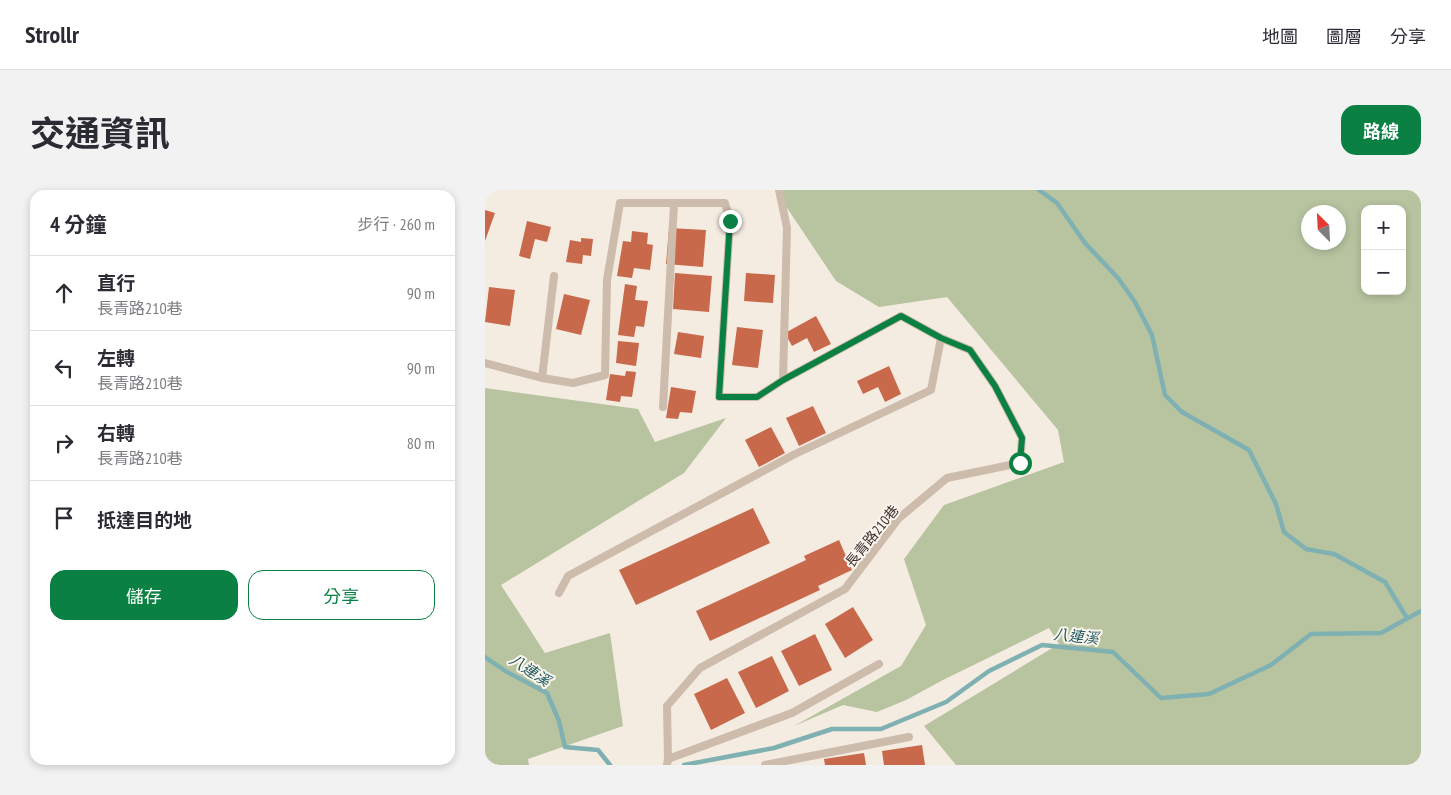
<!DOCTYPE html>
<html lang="zh-TW">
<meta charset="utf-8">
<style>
body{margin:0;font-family:"PT Sans Narrow","Noto Sans TC",sans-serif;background:#f2f2f3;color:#2b2b33}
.controls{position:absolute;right:15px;top:15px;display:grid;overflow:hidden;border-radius:10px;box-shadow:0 2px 8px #0003}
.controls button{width:45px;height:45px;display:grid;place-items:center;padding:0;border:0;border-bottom:1px solid #e1e1e2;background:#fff;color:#2b2b33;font:25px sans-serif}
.compass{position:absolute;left:816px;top:15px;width:45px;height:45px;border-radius:50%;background:#fff;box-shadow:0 2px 8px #0003;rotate:336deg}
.stop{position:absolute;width:15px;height:15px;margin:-11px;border:4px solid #0b8043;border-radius:50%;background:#fff}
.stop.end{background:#0b8043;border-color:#fff;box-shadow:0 1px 5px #0008}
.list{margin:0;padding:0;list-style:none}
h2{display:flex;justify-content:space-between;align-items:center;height:65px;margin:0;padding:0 20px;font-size:21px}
h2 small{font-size:16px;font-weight:400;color:#7c7c81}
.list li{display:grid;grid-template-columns:32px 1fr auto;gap:15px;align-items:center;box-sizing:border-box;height:75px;padding:0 20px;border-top:1px solid #e1e1e2}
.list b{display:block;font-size:19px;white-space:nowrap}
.list p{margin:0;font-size:16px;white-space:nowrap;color:#7c7c81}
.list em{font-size:16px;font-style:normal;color:#7c7c81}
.actions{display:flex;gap:10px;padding:15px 20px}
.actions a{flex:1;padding:11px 0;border:1px solid #0b8043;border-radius:15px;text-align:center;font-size:18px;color:#0b8043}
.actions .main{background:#0b8043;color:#fff}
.icon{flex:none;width:28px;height:28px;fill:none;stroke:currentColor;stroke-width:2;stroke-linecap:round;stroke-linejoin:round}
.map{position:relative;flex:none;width:936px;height:575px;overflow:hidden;border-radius:15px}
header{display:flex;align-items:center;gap:30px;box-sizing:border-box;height:70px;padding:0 25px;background:#fff;border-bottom:1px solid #e1e1e2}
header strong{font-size:24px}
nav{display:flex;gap:28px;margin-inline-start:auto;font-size:18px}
.intro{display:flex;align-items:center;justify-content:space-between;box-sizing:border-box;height:120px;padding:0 30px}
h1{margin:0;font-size:35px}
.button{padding:12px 22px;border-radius:15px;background:#0b8043;color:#fff;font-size:18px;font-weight:700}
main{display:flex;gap:30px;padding:0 30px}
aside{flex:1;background:#fff;border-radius:15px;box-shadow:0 2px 8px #0003}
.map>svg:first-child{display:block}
.green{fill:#b8c4a0;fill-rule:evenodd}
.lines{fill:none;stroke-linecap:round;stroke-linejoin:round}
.stream{stroke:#7fb0b2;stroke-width:4.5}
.building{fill:#c8694b}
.lane{stroke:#cdbbac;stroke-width:8}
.route{stroke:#0b8043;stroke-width:6}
.labels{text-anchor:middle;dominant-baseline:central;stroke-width:4;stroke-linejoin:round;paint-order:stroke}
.street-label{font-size:14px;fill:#3b302b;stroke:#fbf5ee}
.water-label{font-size:15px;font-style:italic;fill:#1f5a5e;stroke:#fbf5ee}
</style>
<header>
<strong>Strollr</strong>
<nav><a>地圖</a><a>圖層</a><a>分享</a></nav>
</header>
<div class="intro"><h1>交通資訊</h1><a class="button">路線</a></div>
<main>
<aside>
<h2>4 分鐘<small>步行 · 260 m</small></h2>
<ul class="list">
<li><svg class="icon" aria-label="ahead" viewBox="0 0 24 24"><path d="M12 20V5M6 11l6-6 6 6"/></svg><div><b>直行</b><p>長青路210巷</p></div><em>90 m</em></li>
<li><svg class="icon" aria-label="left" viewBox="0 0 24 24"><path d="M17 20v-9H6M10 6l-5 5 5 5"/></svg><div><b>左轉</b><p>長青路210巷</p></div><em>90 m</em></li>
<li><svg class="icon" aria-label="right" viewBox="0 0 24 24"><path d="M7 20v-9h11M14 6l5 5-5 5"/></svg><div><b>右轉</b><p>長青路210巷</p></div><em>80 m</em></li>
<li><svg class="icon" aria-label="arrive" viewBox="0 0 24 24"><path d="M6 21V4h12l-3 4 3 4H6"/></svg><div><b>抵達目的地</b></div></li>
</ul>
<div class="actions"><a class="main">儲存</a><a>分享</a></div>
</aside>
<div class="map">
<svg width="936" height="575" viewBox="0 0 936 575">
<rect width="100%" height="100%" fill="#f4ebe1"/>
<path class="green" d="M 290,0 L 936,0 L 936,575 L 471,575 L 439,536 L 574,454 L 564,438 L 458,490 L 421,510 L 392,522 L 358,515 L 309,536 L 416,476 L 441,435 L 419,369 L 459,315 L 579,272 L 573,240 L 462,107 L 394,117 L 351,91 ZM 880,19 L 917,19 L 917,101 L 880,101 ZM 824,22 L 854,22 L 854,52 L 824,52 Z
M 0,198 L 153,219 L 170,252 L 241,228 L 199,283 L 16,395 L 60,463 L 125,443 L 138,536 L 43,569 L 44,575 L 0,575 Z"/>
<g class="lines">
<path class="stream" d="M 554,0 L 572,13 L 600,53 L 633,88 L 650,112 L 667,145 L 680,205 L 697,222 L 764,260 L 791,314 L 799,342 L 821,359 L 849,364 L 900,392 L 922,428
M 0,467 L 22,482 L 62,503 L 74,531 L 80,557 L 113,560 L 125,575
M 199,575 L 289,558 L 347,539 L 396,539 L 461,512 L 504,481 L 557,455 L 628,462 L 676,508 L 724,504 L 786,475 L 826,444 L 896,443 L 936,421"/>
</g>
<path class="building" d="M 0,20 L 10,23 L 0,51 Z
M 42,31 L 66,37 L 62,52 L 50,49 L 45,69 L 34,66 Z
M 184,38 L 221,40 L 218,77 L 181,74 Z
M 147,41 L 163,43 L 162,54 L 168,55 L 165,80 L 149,78 L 147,88 L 132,86 L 138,51 L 146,52 Z
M 96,48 L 108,49 L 106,66 L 98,65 L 97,74 L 81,72 L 85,50 L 96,52 Z
M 190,83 L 227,86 L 224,122 L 188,119 Z
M 261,83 L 290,85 L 288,113 L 259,111 Z
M 140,94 L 152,96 L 150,110 L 163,111 L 159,137 L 151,136 L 149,147 L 133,145 Z
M 4,97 L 30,100 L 25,136 L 0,132 Z
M 79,104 L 105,110 L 96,145 L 71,139 Z
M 331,126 L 346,154 L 329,162 L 322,148 L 307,156 L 300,143 Z
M 252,137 L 278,140 L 273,178 L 247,175 Z
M 193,142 L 219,146 L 216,168 L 189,164 Z
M 133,151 L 154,153 L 151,176 L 131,173 Z
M 404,176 L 416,204 L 400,212 L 393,197 L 378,204 L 372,191 Z
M 141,181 L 151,182 L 147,207 L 136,206 L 135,212 L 121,210 L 125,184 L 140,186 Z
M 186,197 L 211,201 L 207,223 L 195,222 L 193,229 L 181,228 Z
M 328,216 L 341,243 L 314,256 L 301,228 Z
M 286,237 L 300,263 L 274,277 L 260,250 Z
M 268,318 L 285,353 L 151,415 L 134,380 Z
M 354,350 L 367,380 L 333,396 L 335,400 L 225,451 L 211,421 L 321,370 L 319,366 Z
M 368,417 L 388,450 L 360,468 L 340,434 Z
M 330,444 L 347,480 L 314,496 L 296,461 Z
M 287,466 L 304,501 L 271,518 L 253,482 Z
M 242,488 L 260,523 L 226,540 L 209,504 Z
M 437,555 L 440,575 L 399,575 L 397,561 Z
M 379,563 L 381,575 L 340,575 L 339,569 Z"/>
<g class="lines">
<path class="lane" d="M 294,0 L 302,38 L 298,190
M 0,173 L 57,188 L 88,193 L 120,185 L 122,90 L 135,13 L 240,13 L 245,31 L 234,207 L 272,207 L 298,190 L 416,126 L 456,148 L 485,160 L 510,196 L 537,248 L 535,273 L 462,288 L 413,329 L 360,399 L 215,478 L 182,516 L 183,569 L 182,575
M 57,188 L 69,86
M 178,217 L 189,14
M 74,403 L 83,386 L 308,265 L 446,200 L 456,148
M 183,569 L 307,523 L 394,474
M 280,575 L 424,547"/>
</g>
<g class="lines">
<path class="route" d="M 245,31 L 234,207 L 272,207 L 298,190 L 416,126 L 456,148 L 485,160 L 510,196 L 537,248 L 535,273"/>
</g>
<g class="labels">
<g class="street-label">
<text transform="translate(387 346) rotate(-51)">長青路210巷</text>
</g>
<g class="water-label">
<text transform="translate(591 446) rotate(6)">八連溪</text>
<text transform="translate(45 480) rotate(33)">八連溪</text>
</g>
</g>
</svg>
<div class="controls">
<button>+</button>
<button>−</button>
</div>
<svg class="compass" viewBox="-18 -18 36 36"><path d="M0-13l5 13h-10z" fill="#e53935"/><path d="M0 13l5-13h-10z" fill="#7c7c81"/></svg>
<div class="stop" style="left:535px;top:273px"></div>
<div class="stop end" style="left:245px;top:31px"></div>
</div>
</main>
